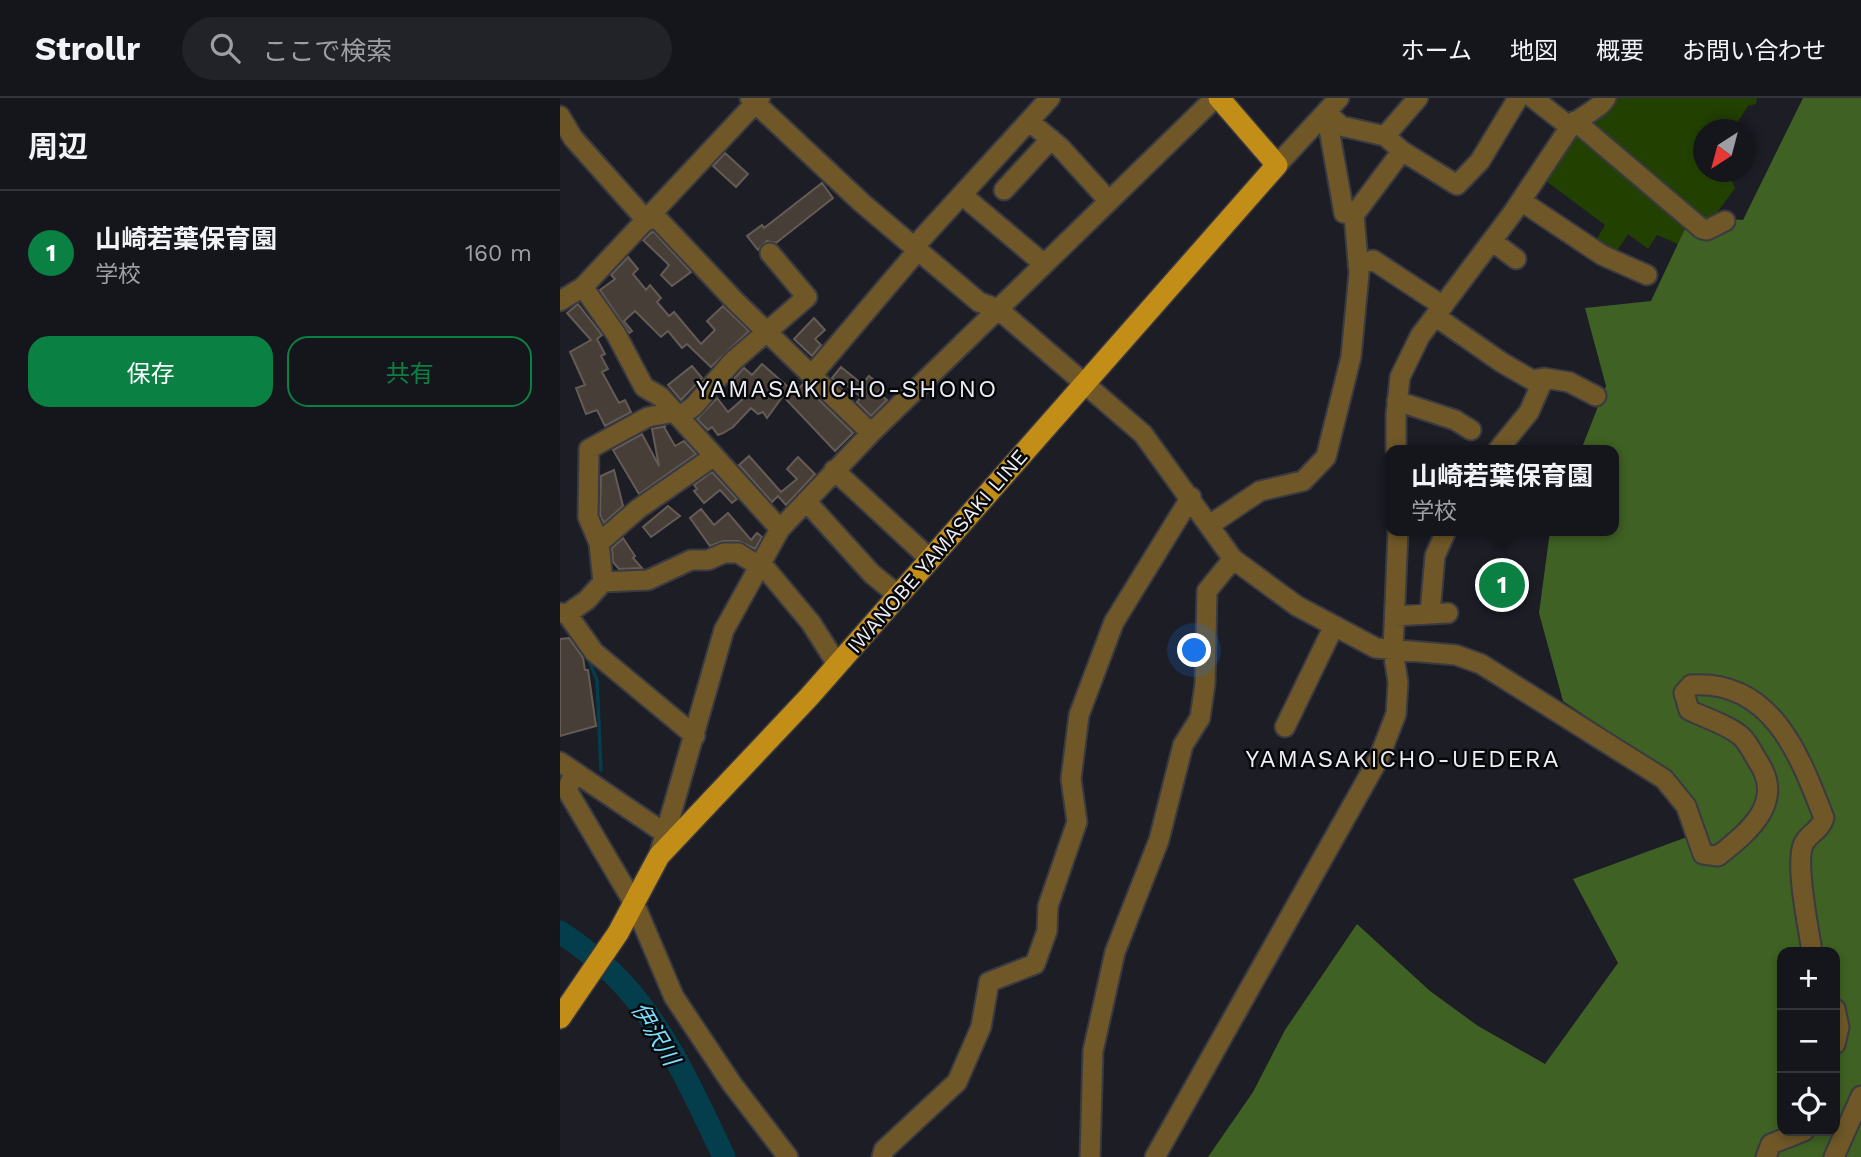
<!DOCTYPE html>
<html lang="ja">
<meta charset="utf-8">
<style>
body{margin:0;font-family:"Work Sans","Noto Sans JP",sans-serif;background:#222329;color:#f1f3f6}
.controls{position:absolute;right:21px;bottom:21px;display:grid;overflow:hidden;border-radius:14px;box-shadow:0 4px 10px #0003}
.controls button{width:63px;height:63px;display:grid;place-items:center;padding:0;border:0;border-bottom:2px solid #34353b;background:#15161c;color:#f1f3f6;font:35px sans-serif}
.compass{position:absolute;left:1133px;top:21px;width:63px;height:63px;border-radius:50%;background:#15161c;box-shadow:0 4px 10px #0003;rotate:216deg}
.you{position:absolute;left:635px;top:553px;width:24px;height:24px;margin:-18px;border:5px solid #fff;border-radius:50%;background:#1a73e8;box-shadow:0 0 0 10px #1a73e833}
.badge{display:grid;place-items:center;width:46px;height:46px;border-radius:50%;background:#0b8043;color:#fff;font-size:23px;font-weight:700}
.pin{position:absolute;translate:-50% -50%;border:4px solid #fff;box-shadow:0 2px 7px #0006}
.popup{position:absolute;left:825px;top:347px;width:234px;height:91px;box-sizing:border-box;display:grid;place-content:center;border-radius:14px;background:#15161c;filter:drop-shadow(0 2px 5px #0005);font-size:23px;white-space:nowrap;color:#9d9fa3}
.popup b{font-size:26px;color:#f1f3f6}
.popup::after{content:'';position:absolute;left:50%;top:100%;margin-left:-14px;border:14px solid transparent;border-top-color:#15161c}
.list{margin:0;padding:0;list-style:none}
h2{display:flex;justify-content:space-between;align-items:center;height:91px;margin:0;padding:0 28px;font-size:30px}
h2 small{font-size:23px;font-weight:400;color:#9d9fa3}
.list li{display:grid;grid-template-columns:46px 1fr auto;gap:21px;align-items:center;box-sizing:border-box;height:126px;padding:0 28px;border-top:2px solid #34353b}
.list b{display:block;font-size:26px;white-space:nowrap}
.list p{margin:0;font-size:23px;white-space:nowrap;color:#9d9fa3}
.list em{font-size:23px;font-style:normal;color:#9d9fa3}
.actions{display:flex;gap:14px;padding:21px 28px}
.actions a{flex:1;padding:16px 0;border:2px solid #0b8043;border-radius:21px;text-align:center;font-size:24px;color:#0b8043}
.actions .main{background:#0b8043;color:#fff}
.icon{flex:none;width:38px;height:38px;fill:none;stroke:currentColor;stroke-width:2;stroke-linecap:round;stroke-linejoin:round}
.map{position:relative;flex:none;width:1301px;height:1059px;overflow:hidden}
header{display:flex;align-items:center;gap:42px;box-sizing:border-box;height:98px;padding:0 35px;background:#15161c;border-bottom:2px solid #34353b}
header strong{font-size:33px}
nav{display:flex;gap:38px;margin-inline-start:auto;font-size:24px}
.search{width:490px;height:63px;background:#222329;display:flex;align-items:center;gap:18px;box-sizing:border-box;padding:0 24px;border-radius:38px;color:#9d9fa3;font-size:26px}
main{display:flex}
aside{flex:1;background:#15161c}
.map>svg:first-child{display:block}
.green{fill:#224101}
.forest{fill:#3f6123;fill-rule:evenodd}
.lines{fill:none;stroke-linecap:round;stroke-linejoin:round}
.stream{stroke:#043d4c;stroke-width:3.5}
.river{stroke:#043d4c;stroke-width:23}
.building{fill:#473e38;stroke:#655b55;stroke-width:2}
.minor-casing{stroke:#393a42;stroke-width:23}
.major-casing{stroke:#393a42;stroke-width:24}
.minor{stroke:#6f5728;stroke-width:19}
.major{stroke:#c28e18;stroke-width:21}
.labels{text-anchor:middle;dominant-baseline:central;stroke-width:5;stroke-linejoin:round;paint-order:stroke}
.street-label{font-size:21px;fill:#eeeef4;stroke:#07080b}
.water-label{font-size:23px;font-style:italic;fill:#7bddfe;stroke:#07080b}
.quarter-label{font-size:24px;letter-spacing:2px;fill:#eeeef4;stroke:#07080b}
</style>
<header>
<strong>Strollr</strong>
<div class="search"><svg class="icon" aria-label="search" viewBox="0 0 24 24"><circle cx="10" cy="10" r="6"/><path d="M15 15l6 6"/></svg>ここで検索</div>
<nav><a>ホーム</a><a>地図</a><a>概要</a><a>お問い合わせ</a></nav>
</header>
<main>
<aside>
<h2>周辺<small></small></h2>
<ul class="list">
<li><span class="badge">1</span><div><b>山崎若葉保育園</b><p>学校</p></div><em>160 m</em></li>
</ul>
<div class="actions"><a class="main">保存</a><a>共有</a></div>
</aside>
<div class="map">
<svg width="1301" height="1059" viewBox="0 0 1301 1059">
<rect width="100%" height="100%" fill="#1c1d25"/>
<path class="green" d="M 1050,0 L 1197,0 L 1196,6 L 1188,8 L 1173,31 L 1143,32 L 1143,74 C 1161,74 1169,72 1175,90 L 1153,120 L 1131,118 L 1118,146 L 1097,137 L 1088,151 L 1068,136 L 1055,156 L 1035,144 L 1045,127 L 982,80 L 1022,21 L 1031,27 Z"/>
<path class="forest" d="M 1243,0 L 1301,0 L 1301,1059 L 648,1059 L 693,994 L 725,932 L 797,826 L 870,893 L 918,928 L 985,966 L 1058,865 L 1013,781 L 1127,739 L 1118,680 L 1003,603 L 979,515 L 990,433 L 1054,433 L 1054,352 L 1021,352 L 1046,288 L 1025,210 L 1091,203 L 1131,118 L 1183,122 ZM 1222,854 L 1275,854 L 1275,1033 L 1222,1033 Z"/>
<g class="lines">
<path class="stream" d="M 27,558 L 37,582 L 41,672"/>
<path class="river" d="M 0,834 C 22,849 45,866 63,886 C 108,935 136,1000 164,1059"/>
</g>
<path class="building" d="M 165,55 L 188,76 L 176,89 L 153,68 Z
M 262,85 L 273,100 L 216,145 L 207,143 L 198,152 L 187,138 L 202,127 L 204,130 Z
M 93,133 L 131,174 L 112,188 L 101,177 L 109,167 L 83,142 Z
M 68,159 L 78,171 L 73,176 L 86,192 L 90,187 L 101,200 L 97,204 L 109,218 L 114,214 L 141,246 L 155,232 L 147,223 L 163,208 L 189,233 L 151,269 L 127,246 L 122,250 L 108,233 L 101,239 L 75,213 L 64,223 L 72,233 L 69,235 L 40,192 L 55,181 L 51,177 Z
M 18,206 L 42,237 L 37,241 L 45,256 L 41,258 L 48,271 L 42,274 L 59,305 L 65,302 L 71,314 L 45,328 L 37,312 L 26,316 L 16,290 L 25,287 L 10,254 L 31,242 L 7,215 Z
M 254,220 L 265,232 L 255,241 L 261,247 L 252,258 L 234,241 Z
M 202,266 L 235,295 L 243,286 L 293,335 L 275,353 L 223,298 L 207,320 L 203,314 L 198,316 L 191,310 L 173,329 L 163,335 L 158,337 L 152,329 L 148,332 L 137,321 L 157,300 L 168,314 L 184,300 L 169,286 L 184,270 L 192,277 Z
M 132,268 L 142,280 L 121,302 L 108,287 Z
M 281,269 L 302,286 L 309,278 L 322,289 L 318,294 L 327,302 L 311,318 L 297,304 L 301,299 L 285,286 L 282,290 L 272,280 Z
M 106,328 L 104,329 L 115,348 L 124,343 L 136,356 L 79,396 L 53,352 L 82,336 L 99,368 L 92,331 Z
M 189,358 L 221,394 L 237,381 L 227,371 L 238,359 L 255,376 L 226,407 L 218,398 L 212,404 L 179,367 Z
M 54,372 L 63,408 L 44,425 L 40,417 L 41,378 Z
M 152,374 L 177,401 L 172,405 L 160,392 L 144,405 L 134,393 L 137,391 L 134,387 Z
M 108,408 L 120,418 L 91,439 L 83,429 Z
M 141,411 L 154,427 L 168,415 L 191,442 L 197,435 L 202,439 L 195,451 L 178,443 L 163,443 L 150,448 L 130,420 Z
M 63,440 L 75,458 L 73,460 L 82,470 L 59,471 L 53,464 L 52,450 Z
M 9,540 L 23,560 L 25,572 L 28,572 L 36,628 L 0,638 L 0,541 Z"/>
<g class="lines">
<defs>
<path id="minor" d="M 190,0 L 302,105 L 419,204 L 438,211 L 583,336 L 673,461 L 737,508 L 816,550 L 896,557 L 921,566 L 1104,681 L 1126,708 L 1143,756 L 1158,758 C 1190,733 1226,703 1197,662 C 1193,655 1188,645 1182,639 C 1169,627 1145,620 1129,612 L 1124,595 L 1131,587 C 1212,581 1240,658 1264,720 C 1260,733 1250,734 1244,745 C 1234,763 1249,832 1252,854
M 0,18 L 13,40 L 87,123
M 1015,23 L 1142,131 L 1147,132 L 1165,123
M 470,24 L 500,49 L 549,103
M 1010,29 C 1020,18 1039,12 1046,0
M 825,38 L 858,0
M 717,67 L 779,0
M 444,92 L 491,41
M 402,97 L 484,166
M 961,103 L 1042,157 L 1087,177
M 93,116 L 175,203 L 311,335
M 794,117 L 784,115 L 766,14 L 781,28 L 825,38 L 842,53 L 897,87 L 920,63 L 958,0
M 932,143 L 956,161
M 354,149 L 490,0
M 798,167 L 813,162 L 883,208
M 23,189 L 56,236 L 84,289 L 101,299 L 220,431
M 0,203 L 23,189 L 200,0
M 875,218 L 941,264 L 972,282 L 984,280 L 1009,284 L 1036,298
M 252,277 L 358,152
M 837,303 L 895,322 L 911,332
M 119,319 L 134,308 L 172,264 L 247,199 L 210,155
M 836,352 L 836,317 L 840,279 L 860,238 L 952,116 L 1010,29 L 973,0
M 938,352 L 969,314 L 984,280
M 274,372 L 370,461
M 246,403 L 312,476 L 338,497
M 651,426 L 700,393 L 743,383 L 766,359 L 791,259 L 799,175 L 794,117 L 842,53
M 39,445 L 78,411 L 153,359
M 201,465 L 251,525 L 277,566
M 43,484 L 39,445 L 28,419 L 29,351 L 88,319 L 115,314
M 0,515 L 7,516 L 34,554 L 135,638
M 870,515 L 875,458 L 886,433
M 7,516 L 27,502 L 43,484 L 88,482 L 131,462 L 148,462 L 164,455 L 178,455 L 199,468
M 835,518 L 888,515
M 725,629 L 773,530
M 0,664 L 106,736
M 14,675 L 7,692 L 75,807 L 114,899 L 172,986 L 228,1059
M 99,758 L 164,532 L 220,431 L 311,335 L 655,0
M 1275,911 L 1279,929 L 1275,946
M 322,1059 L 324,1052 L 397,984 L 421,929 L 429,884 L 475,866 L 487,833 L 488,808 L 517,724 L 511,681 L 519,617 L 554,524 L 631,399
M 530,1059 L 533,953 L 555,854 L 599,742 L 623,647 L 640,620 L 645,586 L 647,493 L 673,461
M 595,1059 L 819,660 L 836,616 L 838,584 L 833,553 L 838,433
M 1206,1059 L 1211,1046 L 1244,1033
M 1274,1059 L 1301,998"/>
<path id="major" d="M 0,920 L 58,835 L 99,758 L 249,599 L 717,67 L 659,0"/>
</defs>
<use href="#minor" class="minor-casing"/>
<use href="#major" class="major-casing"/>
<use href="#minor" class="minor"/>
<use href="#major" class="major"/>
</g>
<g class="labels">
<g class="street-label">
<text transform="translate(377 453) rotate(-49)">IWANOBE YAMASAKI LINE</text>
</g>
<g class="water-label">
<text transform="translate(95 936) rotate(59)">伊沢川</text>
</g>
<g class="quarter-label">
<text x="287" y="291">YAMASAKICHO-SHONO</text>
<text x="843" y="661">YAMASAKICHO-UEDERA</text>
</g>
</g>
</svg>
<div class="controls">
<button>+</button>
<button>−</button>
<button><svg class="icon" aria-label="locate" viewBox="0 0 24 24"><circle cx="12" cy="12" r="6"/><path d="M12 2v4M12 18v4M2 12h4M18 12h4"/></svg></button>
</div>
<svg class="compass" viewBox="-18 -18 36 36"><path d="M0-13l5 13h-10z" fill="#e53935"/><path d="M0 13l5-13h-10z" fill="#9d9fa3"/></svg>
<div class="you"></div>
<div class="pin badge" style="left:942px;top:487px">1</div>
<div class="popup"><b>山崎若葉保育園</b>学校</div>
</div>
</main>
